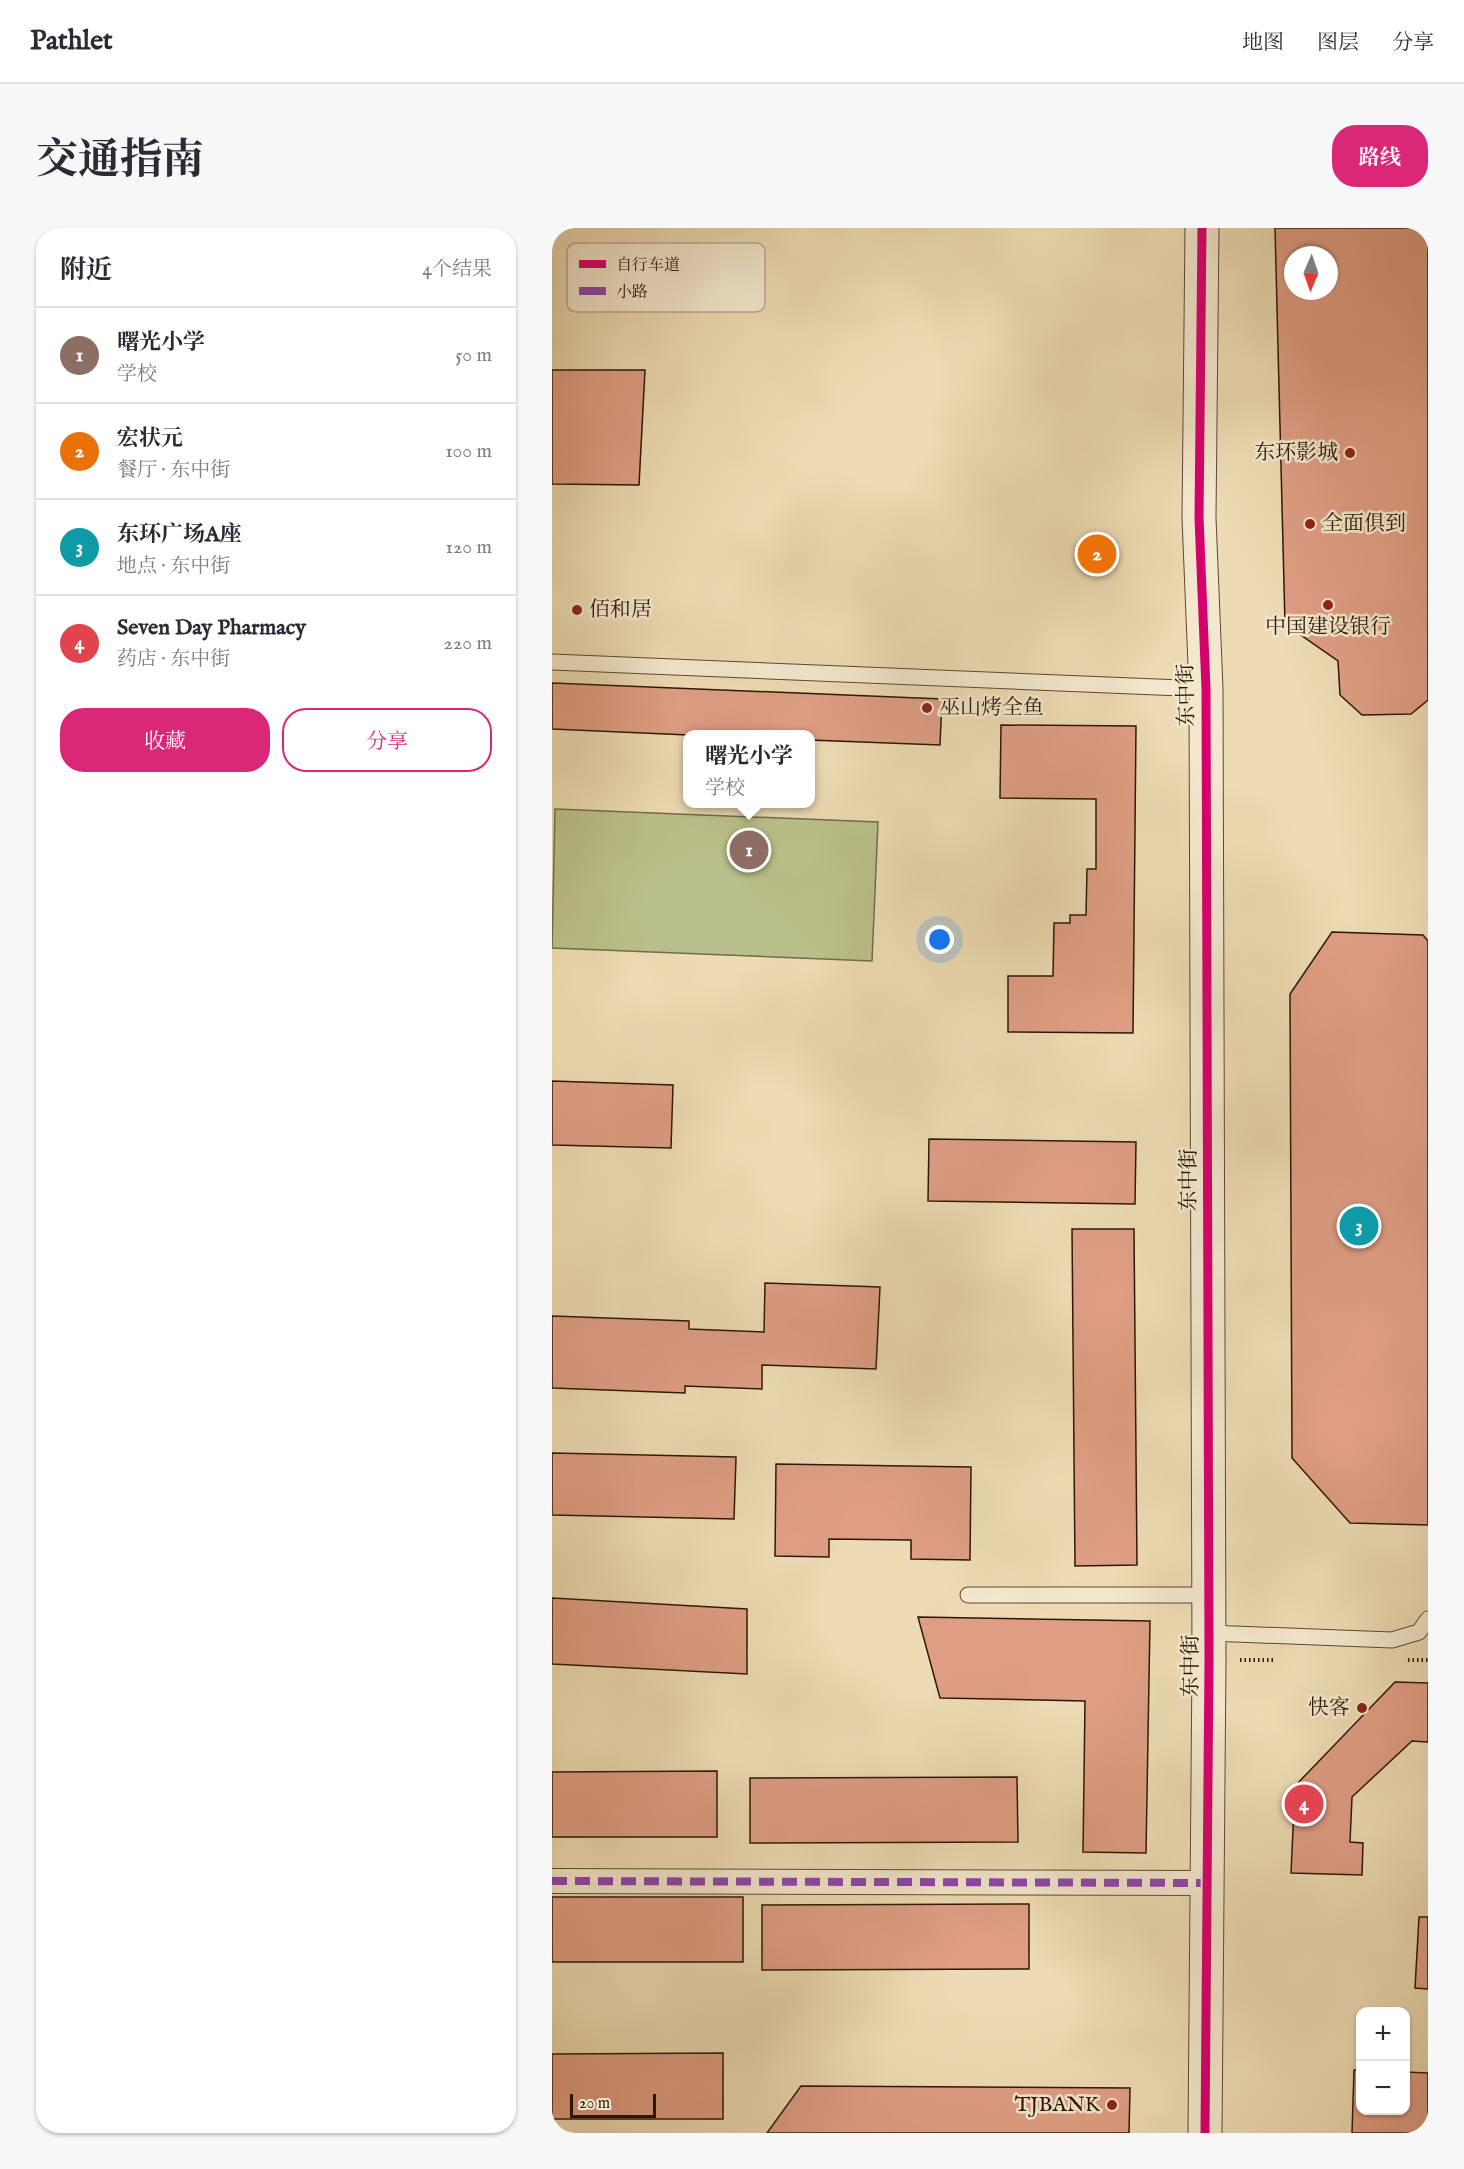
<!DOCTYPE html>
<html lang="zh">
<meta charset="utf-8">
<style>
body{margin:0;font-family:"IM FELL English","Noto Serif SC",serif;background:#f7f7f7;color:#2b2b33}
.controls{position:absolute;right:18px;bottom:18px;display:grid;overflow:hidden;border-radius:12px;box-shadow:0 2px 4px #0004}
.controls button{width:54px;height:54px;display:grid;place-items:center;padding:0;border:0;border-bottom:2px solid #e1e1e2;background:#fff;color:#2b2b33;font:30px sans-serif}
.compass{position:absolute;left:732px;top:18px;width:54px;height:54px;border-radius:50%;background:#fff;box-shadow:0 2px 4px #0004;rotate:182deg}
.scale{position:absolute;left:18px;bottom:15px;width:86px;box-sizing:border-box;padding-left:6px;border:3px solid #2f1705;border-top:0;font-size:16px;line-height:21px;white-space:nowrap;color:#2f1705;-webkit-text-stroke:4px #f3e8ce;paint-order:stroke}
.you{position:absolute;left:388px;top:712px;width:21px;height:21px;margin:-15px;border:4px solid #fff;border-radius:50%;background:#1a73e8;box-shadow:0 0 0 9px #1a73e833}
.badge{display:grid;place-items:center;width:39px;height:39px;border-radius:50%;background:#db2777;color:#fff;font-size:20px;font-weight:700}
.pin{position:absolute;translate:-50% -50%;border:3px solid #fff;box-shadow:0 2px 6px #0006}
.popup{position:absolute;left:131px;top:502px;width:132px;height:78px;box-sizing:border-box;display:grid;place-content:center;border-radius:12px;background:#fff;filter:drop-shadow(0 2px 4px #0005);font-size:20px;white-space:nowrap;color:#7c7c81}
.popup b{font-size:22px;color:#2b2b33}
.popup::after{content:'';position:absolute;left:50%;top:100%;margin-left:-12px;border:12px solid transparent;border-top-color:#fff}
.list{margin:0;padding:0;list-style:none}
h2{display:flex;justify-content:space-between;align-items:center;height:78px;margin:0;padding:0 24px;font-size:26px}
h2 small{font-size:20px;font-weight:400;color:#7c7c81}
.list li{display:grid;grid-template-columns:39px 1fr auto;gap:18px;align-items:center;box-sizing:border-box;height:96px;padding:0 24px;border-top:2px solid #e1e1e2}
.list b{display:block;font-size:22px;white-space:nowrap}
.list p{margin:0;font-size:20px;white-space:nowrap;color:#7c7c81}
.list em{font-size:20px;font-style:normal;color:#7c7c81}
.actions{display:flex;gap:12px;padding:18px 24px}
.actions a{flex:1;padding:14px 0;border:2px solid #db2777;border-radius:24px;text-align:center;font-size:21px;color:#db2777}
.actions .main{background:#db2777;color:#fff}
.map{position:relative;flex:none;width:876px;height:1905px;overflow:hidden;border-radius:24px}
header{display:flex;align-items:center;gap:36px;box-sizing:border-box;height:84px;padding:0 30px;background:#fff;border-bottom:2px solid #e1e1e2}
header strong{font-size:28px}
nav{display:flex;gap:33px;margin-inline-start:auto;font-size:21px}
.intro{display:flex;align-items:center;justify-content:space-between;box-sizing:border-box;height:144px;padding:0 36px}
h1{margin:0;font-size:42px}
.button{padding:15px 27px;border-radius:24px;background:#db2777;color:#fff;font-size:21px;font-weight:700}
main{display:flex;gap:36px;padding:0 36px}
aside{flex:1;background:#fff;border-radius:24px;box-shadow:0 2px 4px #0004}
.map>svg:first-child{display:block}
.green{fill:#bac08b;stroke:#746c48;stroke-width:1.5}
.building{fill:#df9e84;stroke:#2f1705;stroke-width:1.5;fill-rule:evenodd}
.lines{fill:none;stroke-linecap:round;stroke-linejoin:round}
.service-casing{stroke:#5e4830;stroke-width:17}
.pedestrian-casing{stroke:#5e4830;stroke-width:26}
.tertiary-casing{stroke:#5e4830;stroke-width:35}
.path{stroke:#2f1705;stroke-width:4;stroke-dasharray:1.5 3;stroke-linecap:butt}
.service{stroke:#f3e8ce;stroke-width:15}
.pedestrian{stroke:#f3e8ce;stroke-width:24}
.tertiary{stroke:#f3e8ce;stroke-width:33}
.quiet{stroke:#8e44ad;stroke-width:8;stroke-dasharray:15 8;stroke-linecap:butt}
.cycleway-casing{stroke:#f3e8ce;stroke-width:13}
.cycleway{stroke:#d6006c;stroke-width:9}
.poi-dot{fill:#8f2418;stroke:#f3e8ce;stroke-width:2}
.labels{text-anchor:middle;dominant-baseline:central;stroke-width:5;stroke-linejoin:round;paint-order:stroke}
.poi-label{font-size:21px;fill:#2f1705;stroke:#f3e8ce;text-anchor:end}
.street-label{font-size:21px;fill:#2f1705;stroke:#f3e8ce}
.key{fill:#f3e8ce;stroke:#b8a992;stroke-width:1.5}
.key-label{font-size:16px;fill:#2f1705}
</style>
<header>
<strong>Pathlet</strong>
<nav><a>地图</a><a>图层</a><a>分享</a></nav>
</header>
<div class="intro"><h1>交通指南</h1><a class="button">路线</a></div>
<main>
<aside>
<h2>附近<small>4个结果</small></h2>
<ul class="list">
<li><span class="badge" style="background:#8d6e63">1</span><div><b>曙光小学</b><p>学校</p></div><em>50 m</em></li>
<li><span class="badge" style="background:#e8710a">2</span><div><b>宏状元</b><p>餐厅 · 东中街</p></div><em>100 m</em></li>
<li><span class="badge" style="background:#0f9aa8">3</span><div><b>东环广场A座</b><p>地点 · 东中街</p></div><em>120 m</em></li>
<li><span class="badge" style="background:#e0444e">4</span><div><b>Seven Day Pharmacy</b><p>药店 · 东中街</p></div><em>220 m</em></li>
</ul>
<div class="actions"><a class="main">收藏</a><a>分享</a></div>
</aside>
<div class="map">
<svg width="876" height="1905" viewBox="0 0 876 1905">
<rect width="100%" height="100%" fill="#eddbb3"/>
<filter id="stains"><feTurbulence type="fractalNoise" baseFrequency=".00333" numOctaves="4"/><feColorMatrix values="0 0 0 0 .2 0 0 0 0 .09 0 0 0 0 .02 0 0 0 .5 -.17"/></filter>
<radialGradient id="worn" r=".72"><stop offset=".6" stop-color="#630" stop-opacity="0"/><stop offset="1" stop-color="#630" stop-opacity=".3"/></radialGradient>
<path class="green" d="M 3,581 L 326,594 L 320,733 L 0,720 Z"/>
<path class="building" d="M 723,0 L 876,0 L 876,472 L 859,486 L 810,487 L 788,467 L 786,433 L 733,396 ZM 741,27 L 777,27 L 777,63 L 741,63 Z
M 0,142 L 93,142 L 87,257 L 0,256 Z
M 0,455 L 390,471 L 388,517 L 258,512 L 258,506 L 136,507 L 0,501 Z
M 449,497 L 584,498 L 581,805 L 456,804 L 456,748 L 501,748 L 502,695 L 518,695 L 518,687 L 534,687 L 535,641 L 544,641 L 544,571 L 448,570 Z
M 780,704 L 871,707 L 876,713 L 876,1297 L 798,1295 L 740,1230 L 738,766 Z
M 0,853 L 121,857 L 119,920 L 0,917 Z
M 377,911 L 584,914 L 583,976 L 376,973 Z
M 520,1001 L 582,1001 L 585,1337 L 523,1338 Z
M 213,1055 L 328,1059 L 324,1141 L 210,1137 L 210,1161 L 133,1158 L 133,1165 L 0,1160 L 0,1088 L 137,1093 L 137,1101 L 212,1104 Z
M 0,1225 L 184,1229 L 182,1291 L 0,1287 Z
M 224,1236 L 419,1239 L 418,1332 L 359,1331 L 359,1312 L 277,1311 L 277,1329 L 223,1328 Z
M 0,1370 L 195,1381 L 195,1446 L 0,1436 Z
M 366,1389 L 598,1393 L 594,1625 L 531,1624 L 533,1473 L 388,1470 Z
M 843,1454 L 876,1455 L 876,1514 L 860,1513 L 800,1569 L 798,1614 L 811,1615 L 810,1647 L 739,1645 L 743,1558 Z
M 165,1543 L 165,1609 L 0,1609 L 0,1544 Z
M 465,1549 L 466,1614 L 198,1615 L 198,1550 Z
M 0,1669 L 191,1669 L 191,1734 L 0,1734 Z
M 477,1676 L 477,1741 L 210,1742 L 210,1677 Z
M 867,1689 L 876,1689 L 876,1761 L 863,1760 Z
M 171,1825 L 171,1891 L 0,1891 L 0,1826 Z
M 802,1842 L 808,1842 L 808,1882 L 854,1882 L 854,1844 L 876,1845 L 876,1905 L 800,1905 Z
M 249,1858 L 578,1860 L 577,1905 L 215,1905 Z"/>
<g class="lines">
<defs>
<path id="service" d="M 0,434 L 654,461
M 416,1367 L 657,1367
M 657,1405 L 840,1412 L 867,1404 L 876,1391"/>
<path id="pedestrian" d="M 0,1653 L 655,1655"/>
<path id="tertiary" d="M 650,0 L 647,290 L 654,461 L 657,1432 L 653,1905"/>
</defs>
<use href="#service" class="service-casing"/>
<use href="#pedestrian" class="pedestrian-casing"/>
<use href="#tertiary" class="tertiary-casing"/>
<path class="path" d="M 688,1432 L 722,1432
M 856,1432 L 876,1432"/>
<use href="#service" class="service"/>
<use href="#pedestrian" class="pedestrian"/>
<use href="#tertiary" class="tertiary"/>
<path class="quiet" d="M 0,1653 L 655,1655"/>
<defs>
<path id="cycleway" d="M 650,0 L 647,290 L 654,461 L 657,1432 L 653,1905"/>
</defs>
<use href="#cycleway" class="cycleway-casing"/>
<use href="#cycleway" class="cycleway"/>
</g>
<g class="poi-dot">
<circle cx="798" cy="225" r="6"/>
<circle cx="758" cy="296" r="6"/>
<circle cx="776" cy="377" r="6"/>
<circle cx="25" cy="382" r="6"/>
<circle cx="375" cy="480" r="6"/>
<circle cx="810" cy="1480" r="6"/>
<circle cx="560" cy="1877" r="6"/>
</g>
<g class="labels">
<g class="poi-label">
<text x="786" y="225">东环影城</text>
<text x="770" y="296" text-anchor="start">全面俱到</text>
<text x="37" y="382" text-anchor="start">佰和居</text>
<text x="776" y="399" text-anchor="middle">中国建设银行</text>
<text x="387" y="480" text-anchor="start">巫山烤全鱼</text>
<text x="798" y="1480">快客</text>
<text x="548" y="1877">TJBANK</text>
</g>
<g class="street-label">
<text transform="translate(635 467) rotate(-91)">东中街</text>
<text transform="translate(637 952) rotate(-90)">东中街</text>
<text transform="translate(639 1438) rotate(-90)">东中街</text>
</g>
</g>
<rect x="15" y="15" width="198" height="69" rx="9" class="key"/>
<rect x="27" y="32" width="27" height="8" fill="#d6006c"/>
<rect x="27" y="59" width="27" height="8" fill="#8e44ad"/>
<g class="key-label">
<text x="64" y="42">自行车道</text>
<text x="64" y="69">小路</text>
</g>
<rect width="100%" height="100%" filter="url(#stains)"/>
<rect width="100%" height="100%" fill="url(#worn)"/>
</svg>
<div class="controls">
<button>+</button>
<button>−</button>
</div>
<svg class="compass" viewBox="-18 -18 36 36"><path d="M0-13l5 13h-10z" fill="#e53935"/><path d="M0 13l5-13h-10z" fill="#7c7c81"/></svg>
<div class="scale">20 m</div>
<div class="you"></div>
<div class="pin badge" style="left:197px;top:622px;background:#8d6e63">1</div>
<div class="popup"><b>曙光小学</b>学校</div>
<div class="pin badge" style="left:545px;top:326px;background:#e8710a">2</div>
<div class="pin badge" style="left:807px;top:998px;background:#0f9aa8">3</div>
<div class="pin badge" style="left:752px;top:1576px;background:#e0444e">4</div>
</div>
</main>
